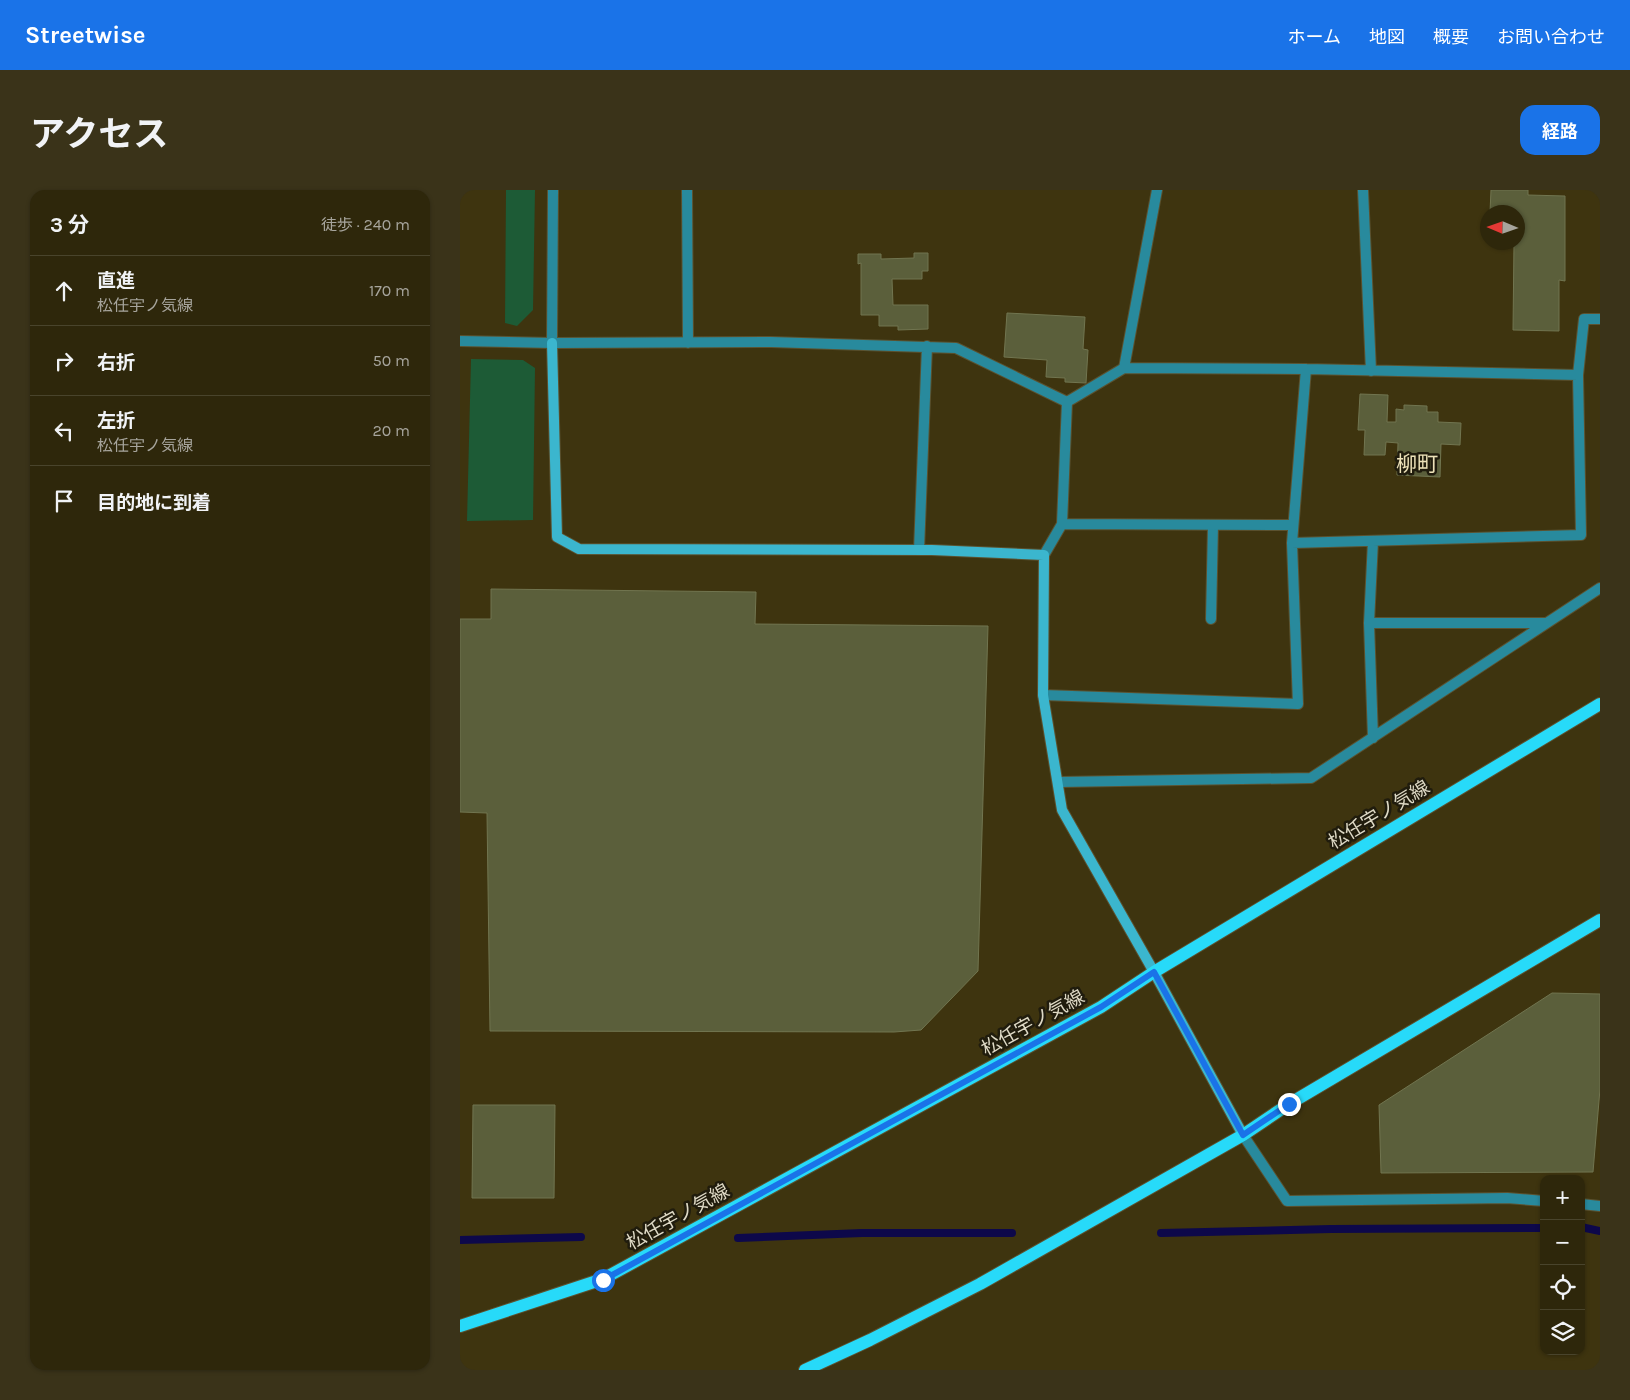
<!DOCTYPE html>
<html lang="ja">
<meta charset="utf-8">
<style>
body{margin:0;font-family:Karla,"Noto Sans JP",sans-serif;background:#3a3319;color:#f1f3f6}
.controls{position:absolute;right:15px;bottom:15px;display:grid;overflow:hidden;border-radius:10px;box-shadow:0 1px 4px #0004}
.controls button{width:45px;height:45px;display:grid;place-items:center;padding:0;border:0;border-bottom:1px solid #49442c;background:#2e270b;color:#f1f3f6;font:25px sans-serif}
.compass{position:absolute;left:1020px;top:15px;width:45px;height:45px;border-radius:50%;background:#2e270b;box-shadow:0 1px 4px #0004;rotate:272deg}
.stop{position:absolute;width:15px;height:15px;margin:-11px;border:4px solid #1a73e8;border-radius:50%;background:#fff}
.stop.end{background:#1a73e8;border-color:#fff;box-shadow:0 1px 5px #0008}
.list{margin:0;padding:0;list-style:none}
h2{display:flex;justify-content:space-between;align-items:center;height:65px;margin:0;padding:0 20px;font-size:21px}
h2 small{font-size:16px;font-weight:400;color:#a7a59d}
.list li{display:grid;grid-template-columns:32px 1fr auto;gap:15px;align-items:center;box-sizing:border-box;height:70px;padding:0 20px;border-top:1px solid #49442c}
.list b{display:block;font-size:19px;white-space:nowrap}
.list p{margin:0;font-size:16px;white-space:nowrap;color:#a7a59d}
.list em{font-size:16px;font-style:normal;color:#a7a59d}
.icon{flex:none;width:28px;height:28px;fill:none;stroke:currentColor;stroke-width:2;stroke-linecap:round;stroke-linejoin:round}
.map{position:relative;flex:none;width:1140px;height:1180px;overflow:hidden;border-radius:15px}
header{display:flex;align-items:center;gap:30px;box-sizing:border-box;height:70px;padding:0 25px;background:#1a73e8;color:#fff}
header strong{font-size:24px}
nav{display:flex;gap:28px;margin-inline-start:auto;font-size:18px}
.intro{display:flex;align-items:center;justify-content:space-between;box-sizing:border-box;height:120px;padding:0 30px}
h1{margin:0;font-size:35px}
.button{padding:12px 22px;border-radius:15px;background:#1a73e8;color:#fff;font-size:18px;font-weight:700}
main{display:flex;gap:30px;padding:0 30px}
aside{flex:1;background:#2e270b;border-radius:15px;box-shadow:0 1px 4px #0004}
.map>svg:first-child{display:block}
.green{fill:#1d5b36}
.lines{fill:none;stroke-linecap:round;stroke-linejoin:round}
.stream{stroke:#0d084a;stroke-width:8}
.building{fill:#5b5f3b;stroke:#717550}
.lane-casing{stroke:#5b5230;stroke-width:12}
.street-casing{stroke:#5b5230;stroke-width:12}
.secondary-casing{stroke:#5b5230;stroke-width:12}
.primary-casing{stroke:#5b5230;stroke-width:14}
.lane{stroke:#288a9d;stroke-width:10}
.street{stroke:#288a9d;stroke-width:10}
.secondary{stroke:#3bb6ce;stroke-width:10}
.primary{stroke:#27daf9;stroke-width:12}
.route{stroke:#1a73e8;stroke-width:6}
.labels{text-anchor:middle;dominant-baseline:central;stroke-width:5;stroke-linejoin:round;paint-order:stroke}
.street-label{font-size:19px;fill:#ded9c5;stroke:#201c0d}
.quarter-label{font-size:21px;fill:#ece1b8;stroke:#201c0d}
</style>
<header>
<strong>Streetwise</strong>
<nav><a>ホーム</a><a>地図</a><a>概要</a><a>お問い合わせ</a></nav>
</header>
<div class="intro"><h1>アクセス</h1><a class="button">経路</a></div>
<main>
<aside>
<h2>3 分<small>徒歩 · 240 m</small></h2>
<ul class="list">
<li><svg class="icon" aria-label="ahead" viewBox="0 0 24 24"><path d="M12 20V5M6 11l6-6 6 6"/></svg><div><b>直進</b><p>松任宇ノ気線</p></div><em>170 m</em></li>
<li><svg class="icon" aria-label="right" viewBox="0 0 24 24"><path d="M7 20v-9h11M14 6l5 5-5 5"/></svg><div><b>右折</b></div><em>50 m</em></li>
<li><svg class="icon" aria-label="left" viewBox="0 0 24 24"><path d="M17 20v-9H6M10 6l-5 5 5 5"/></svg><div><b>左折</b><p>松任宇ノ気線</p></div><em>20 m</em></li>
<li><svg class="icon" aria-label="arrive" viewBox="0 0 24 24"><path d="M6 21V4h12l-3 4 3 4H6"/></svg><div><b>目的地に到着</b></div></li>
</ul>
</aside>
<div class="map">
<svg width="1140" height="1180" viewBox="0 0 1140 1180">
<rect width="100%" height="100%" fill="#3e340f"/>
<path class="green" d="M 46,0 L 75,0 L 73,120 L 57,136 L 45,133 Z
M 11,169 L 63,170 L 75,178 L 73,330 L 7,331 Z"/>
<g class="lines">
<path class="stream" d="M 1121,1037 L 1140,1041
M 701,1043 L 871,1039 L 1084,1038
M 278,1048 L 402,1043 L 552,1043
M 0,1050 L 121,1047"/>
</g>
<path class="building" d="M 1031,0 L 1068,0 L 1068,5 L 1105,6 L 1105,91 L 1099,90 L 1099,141 L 1053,140 L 1054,52 L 1058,52 L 1058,22 L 1030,22 Z
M 454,63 L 468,63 L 468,81 L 462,81 L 462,89 L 432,89 L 433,115 L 468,115 L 468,139 L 438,140 L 438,136 L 419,136 L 419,125 L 401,125 L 401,73 L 398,74 L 398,64 L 421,64 L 421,69 L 454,68 Z
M 547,123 L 625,127 L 623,159 L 628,160 L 626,193 L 605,192 L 605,188 L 586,187 L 587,170 L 544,167 Z
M 900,204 L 928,205 L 927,232 L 936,232 L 936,219 L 944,220 L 944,215 L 967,216 L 967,222 L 978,222 L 978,232 L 1001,233 L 1000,255 L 981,254 L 980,287 L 937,285 L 938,253 L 926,252 L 925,265 L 904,265 L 905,240 L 898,240 Z
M 31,399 L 296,402 L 295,434 L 528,436 L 518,781 L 461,840 L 434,842 L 30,841 L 27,623 L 0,622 L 0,429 L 31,429 Z
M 1092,803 L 1140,804 L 1140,899 L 1133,982 L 921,983 L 919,915 Z
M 13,915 L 95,915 L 94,1008 L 12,1008 Z"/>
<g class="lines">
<defs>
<path id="lane" d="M 751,429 L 753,335"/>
<path id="street" d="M 227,0 L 228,153
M 903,0 L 911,181
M 0,151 L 92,153 L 311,152 L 496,158 L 607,212 L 664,178 L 846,179 L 1118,185 L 1124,129 L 1140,129
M 92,153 L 93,0
M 664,178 L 697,0
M 602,334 L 833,335
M 832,353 L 1121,345 L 1118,185
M 459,360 L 467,156
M 584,365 L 602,334 L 607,212
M 909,433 L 1086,433
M 583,505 L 838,514 L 832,353 L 846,179
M 913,548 L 909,433 L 913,351
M 598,592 L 851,588 L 1140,398
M 783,945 L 827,1011 L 1047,1008 L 1084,1011
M 1121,1014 L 1140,1016"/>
<path id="secondary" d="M 92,153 L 97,347 L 119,359 L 472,360 L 584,365 L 583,505 L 602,620 L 694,782 L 783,945"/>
<path id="primary" d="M 0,1136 L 143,1089 L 641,817 L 694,782 L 1140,514
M 345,1180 L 410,1150 L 520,1094 L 783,945 L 829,914 L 1140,730"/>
</defs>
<use href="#lane" class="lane-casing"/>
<use href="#street" class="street-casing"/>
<use href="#secondary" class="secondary-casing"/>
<use href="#primary" class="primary-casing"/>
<use href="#lane" class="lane"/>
<use href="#street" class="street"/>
<use href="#secondary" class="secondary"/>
<use href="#primary" class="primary"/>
</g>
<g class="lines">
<path class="route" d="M 143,1090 L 641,817 L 694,782 L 783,945 L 829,914"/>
</g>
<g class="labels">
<g class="street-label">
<text transform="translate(919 625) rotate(-31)">松任宇ノ気線</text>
<text transform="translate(573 833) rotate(-29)">松任宇ノ気線</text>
<text transform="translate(218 1027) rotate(-29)">松任宇ノ気線</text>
</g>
<g class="quarter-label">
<text x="957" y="274">柳町</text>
</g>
</g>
</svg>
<div class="controls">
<button>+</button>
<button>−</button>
<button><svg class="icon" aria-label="locate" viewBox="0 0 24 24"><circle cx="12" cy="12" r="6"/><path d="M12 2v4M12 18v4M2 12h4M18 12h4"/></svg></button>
<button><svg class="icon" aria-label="layers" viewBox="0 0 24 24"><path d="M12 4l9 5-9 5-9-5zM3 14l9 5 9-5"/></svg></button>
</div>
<svg class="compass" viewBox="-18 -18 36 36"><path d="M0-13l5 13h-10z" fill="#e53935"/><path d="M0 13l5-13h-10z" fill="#a7a59d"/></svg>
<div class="stop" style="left:143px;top:1090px"></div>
<div class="stop end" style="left:829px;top:914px"></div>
</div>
</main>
